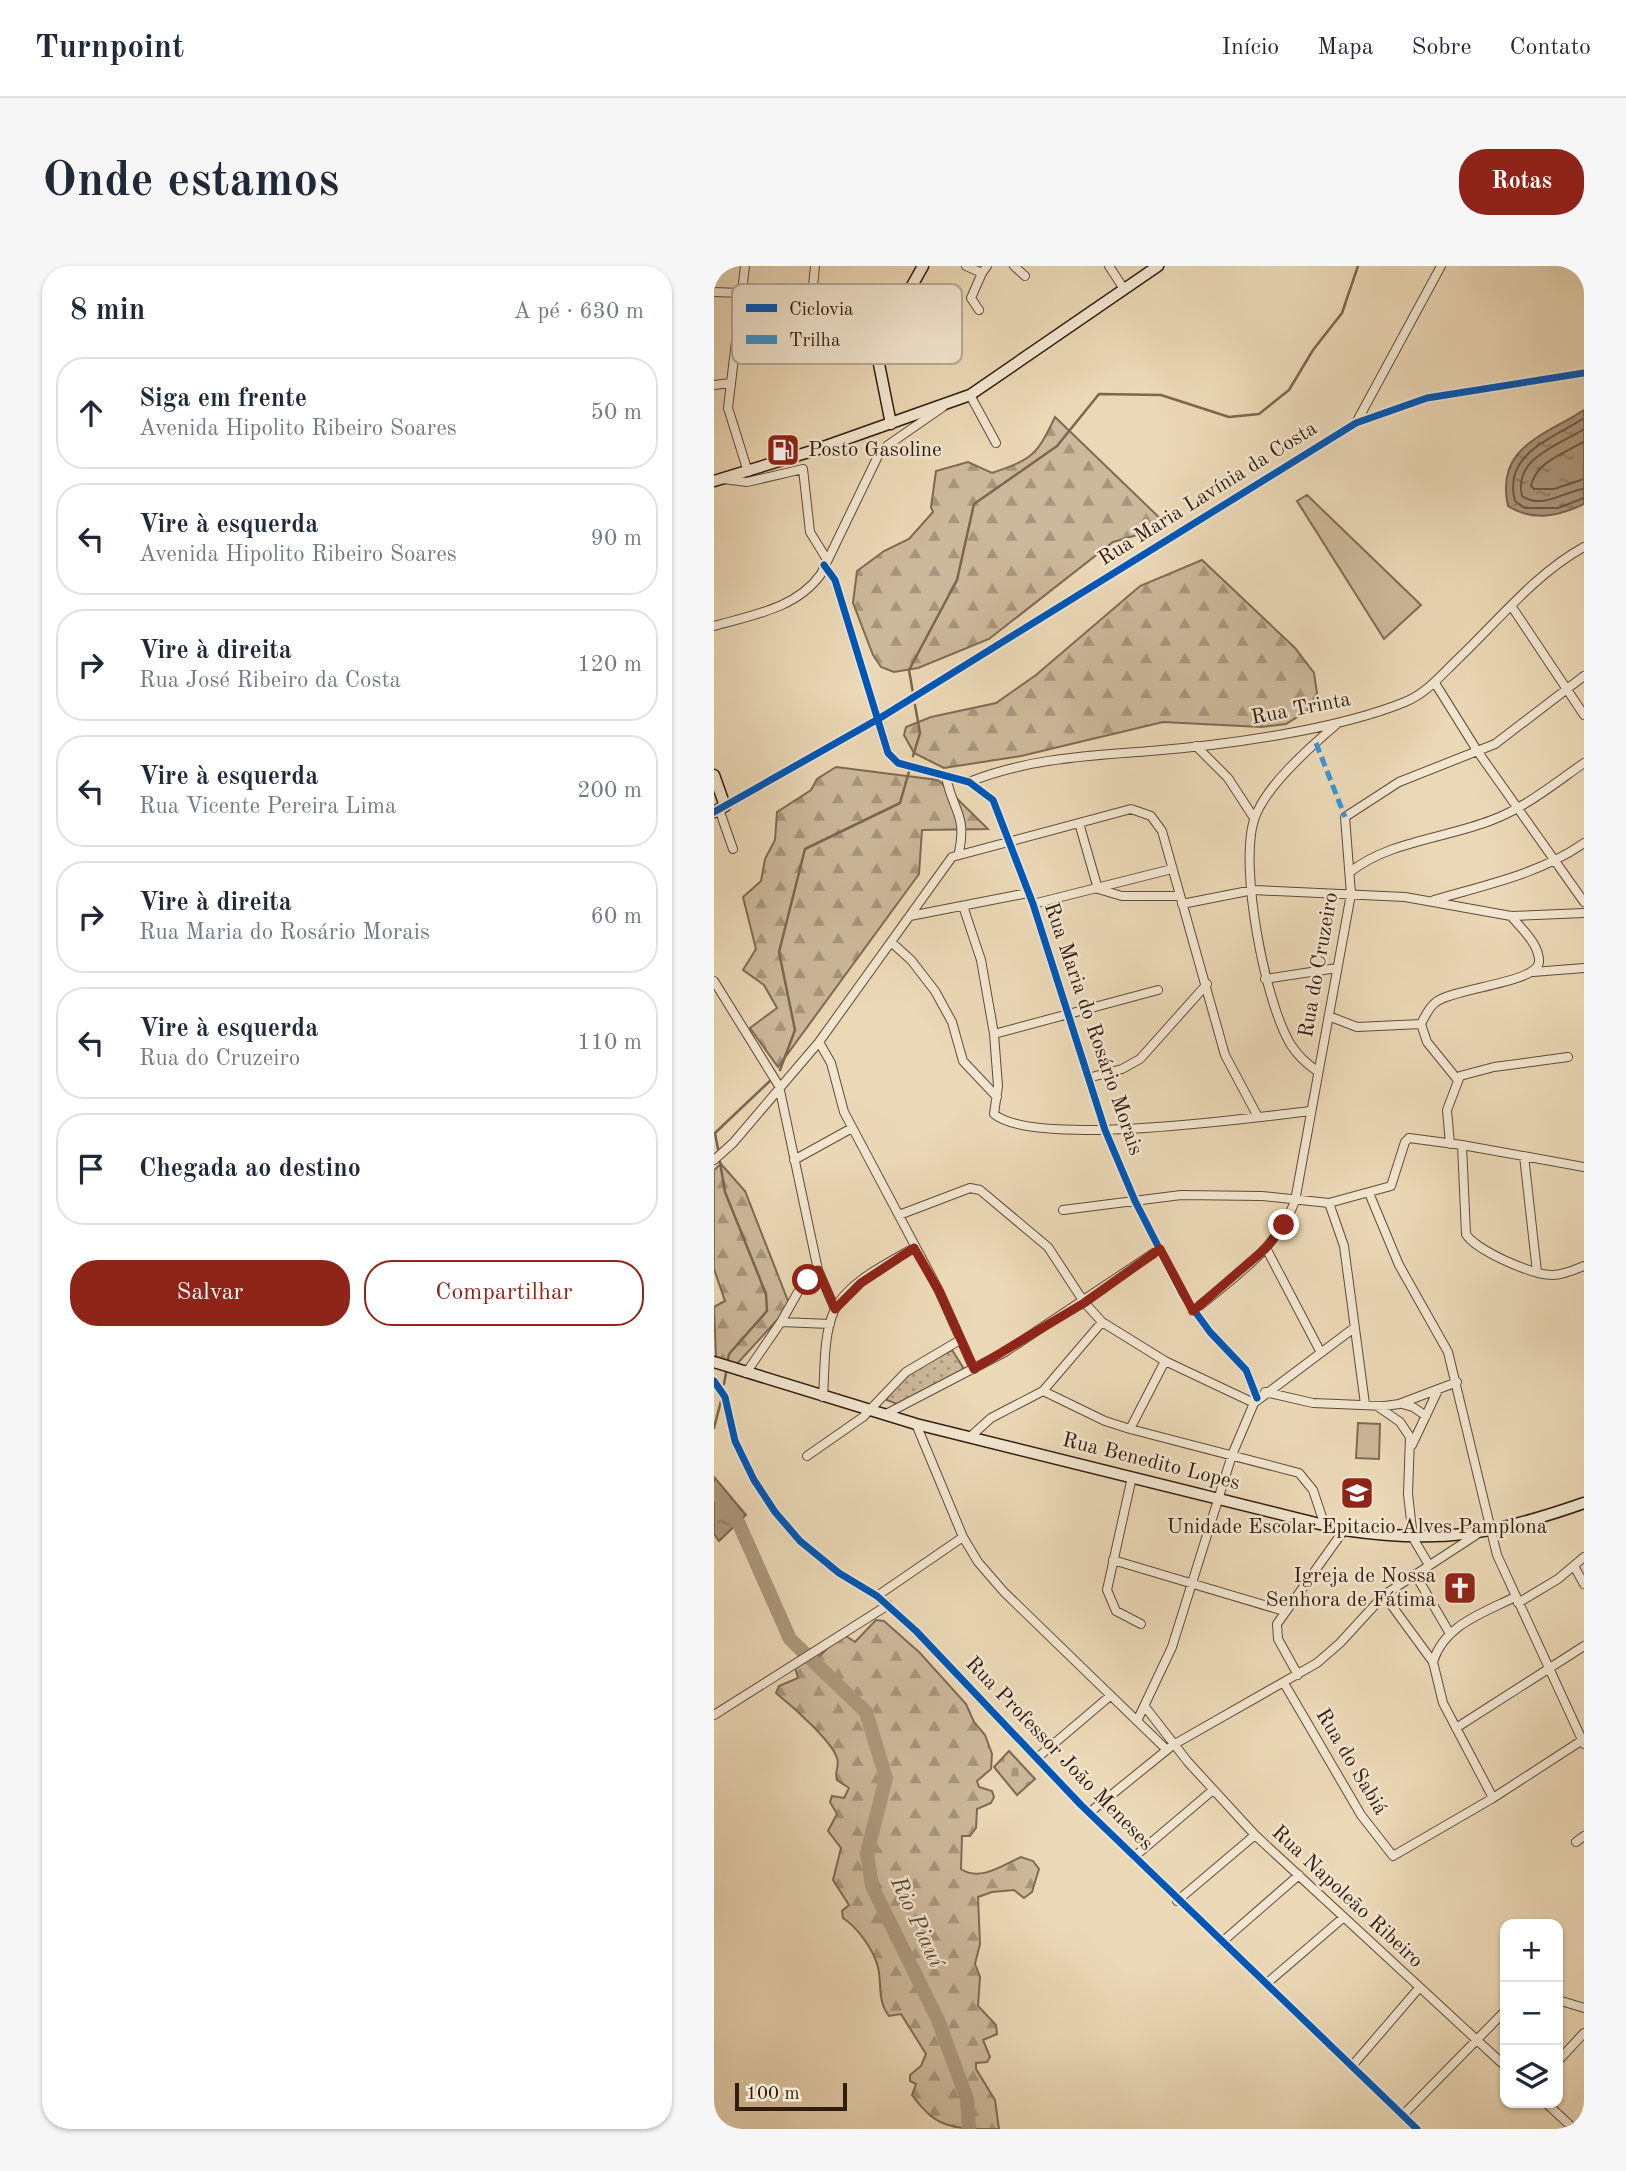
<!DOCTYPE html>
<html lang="pt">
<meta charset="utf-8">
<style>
body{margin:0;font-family:"Old Standard TT",serif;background:#f6f6f7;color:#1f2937}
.controls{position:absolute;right:21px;bottom:21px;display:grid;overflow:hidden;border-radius:14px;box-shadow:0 2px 5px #0004}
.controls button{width:63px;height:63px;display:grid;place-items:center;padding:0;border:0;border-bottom:2px solid #e0e1e3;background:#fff;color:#1f2937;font:35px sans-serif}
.scale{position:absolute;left:21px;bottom:18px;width:112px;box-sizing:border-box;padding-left:7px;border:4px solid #321c0f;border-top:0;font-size:19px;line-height:24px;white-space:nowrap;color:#321c0f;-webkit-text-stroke:5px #f2e6d0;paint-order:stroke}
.stop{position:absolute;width:21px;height:21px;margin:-16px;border:5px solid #8f2418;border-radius:50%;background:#fff}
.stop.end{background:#8f2418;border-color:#fff;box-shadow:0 2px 7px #0008}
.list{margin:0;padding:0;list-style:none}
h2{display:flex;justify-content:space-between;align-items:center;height:91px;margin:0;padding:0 28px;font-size:30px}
h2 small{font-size:23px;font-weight:400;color:#747a83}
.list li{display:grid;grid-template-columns:46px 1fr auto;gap:21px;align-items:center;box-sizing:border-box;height:112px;margin:0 14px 14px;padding:0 14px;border:2px solid #e0e1e3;border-radius:28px}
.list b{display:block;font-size:26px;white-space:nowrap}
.list p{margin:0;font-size:23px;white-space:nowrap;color:#747a83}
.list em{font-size:23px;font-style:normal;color:#747a83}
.actions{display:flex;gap:14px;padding:21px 28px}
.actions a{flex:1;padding:16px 0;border:2px solid #8f2418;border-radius:28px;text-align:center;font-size:24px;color:#8f2418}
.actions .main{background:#8f2418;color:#fff}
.icon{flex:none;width:38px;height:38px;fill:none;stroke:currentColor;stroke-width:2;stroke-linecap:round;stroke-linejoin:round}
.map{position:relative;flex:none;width:870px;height:1863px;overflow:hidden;border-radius:28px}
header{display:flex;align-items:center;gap:42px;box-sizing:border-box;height:98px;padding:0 35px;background:#fff;border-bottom:2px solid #e0e1e3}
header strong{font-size:33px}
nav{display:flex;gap:38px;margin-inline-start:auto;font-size:24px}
.intro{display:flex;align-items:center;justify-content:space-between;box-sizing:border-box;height:168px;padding:0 42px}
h1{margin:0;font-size:49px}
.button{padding:18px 32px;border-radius:28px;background:#8f2418;color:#fff;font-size:24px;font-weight:700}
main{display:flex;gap:42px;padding:0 42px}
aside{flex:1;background:#fff;border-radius:28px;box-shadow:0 2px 5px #0004}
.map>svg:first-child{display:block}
.grass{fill:#ccb89a;stroke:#7f6a54;stroke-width:2}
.forest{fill:url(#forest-firs);stroke:#7f6a54;stroke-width:2}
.cemetery{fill:url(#cemetery-stones);stroke:#7f6a54;stroke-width:2}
.park{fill:url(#park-dots);stroke:#7f6a54;stroke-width:2}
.water{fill:url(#water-ripples);stroke:#7b6651;stroke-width:2}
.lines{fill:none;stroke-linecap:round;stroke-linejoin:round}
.shore{stroke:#6f5a46;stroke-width:2}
.stream{stroke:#7b6651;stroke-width:2.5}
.river{stroke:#ac987d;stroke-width:14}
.street-casing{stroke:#604b39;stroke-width:10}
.secondary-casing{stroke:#321c0f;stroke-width:13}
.street{stroke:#f2e6d0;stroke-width:8}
.secondary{stroke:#f2e6d0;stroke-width:10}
.quiet{stroke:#3d94d2;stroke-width:5;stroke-dasharray:10 5;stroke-linecap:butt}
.cycleway-casing{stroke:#f2e6d0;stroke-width:11}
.cycleway{stroke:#0057b8;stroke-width:7}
.route{stroke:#8f2418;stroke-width:9}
.labels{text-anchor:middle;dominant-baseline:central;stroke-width:5;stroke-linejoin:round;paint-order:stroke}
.poi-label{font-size:21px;fill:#321c0f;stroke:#f2e6d0;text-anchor:start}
.street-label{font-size:21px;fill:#321c0f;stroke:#f2e6d0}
.water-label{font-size:23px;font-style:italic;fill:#5d4736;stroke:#f2e6d0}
.key{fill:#f2e6d0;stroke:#b8a996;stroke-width:2}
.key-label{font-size:19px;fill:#321c0f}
</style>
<header>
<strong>Turnpoint</strong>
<nav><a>Início</a><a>Mapa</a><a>Sobre</a><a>Contato</a></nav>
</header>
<div class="intro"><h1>Onde estamos</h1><a class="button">Rotas</a></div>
<main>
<aside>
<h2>8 min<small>A pé · 630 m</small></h2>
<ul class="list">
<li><svg class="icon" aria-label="ahead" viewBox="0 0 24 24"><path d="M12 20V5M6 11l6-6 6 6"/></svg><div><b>Siga em frente</b><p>Avenida Hipolito Ribeiro Soares</p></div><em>50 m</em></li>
<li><svg class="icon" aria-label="left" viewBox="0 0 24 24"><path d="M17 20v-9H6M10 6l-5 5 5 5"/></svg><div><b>Vire à esquerda</b><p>Avenida Hipolito Ribeiro Soares</p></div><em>90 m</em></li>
<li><svg class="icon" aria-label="right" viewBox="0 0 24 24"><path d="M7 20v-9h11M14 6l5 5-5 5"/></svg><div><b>Vire à direita</b><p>Rua José Ribeiro da Costa</p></div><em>120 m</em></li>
<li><svg class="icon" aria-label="left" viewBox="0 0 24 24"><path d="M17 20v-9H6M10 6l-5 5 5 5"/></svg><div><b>Vire à esquerda</b><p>Rua Vicente Pereira Lima</p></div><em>200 m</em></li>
<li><svg class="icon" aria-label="right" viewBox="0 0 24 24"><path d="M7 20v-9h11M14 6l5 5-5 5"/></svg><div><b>Vire à direita</b><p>Rua Maria do Rosário Morais</p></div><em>60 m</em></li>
<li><svg class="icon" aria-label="left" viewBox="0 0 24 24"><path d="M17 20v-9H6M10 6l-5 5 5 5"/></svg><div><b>Vire à esquerda</b><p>Rua do Cruzeiro</p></div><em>110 m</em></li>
<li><svg class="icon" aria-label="arrive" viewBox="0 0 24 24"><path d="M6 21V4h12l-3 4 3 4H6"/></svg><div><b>Chegada ao destino</b></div></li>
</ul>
<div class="actions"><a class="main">Salvar</a><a>Compartilhar</a></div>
</aside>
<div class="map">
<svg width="870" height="1863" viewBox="0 0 870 1863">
<defs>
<pattern id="forest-firs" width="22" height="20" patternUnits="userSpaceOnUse" patternTransform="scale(1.75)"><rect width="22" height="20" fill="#ccb89a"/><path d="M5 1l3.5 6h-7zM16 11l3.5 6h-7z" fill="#a6957c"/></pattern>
<pattern id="cemetery-stones" width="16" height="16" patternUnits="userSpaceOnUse" patternTransform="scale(1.75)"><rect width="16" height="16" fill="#ccb89a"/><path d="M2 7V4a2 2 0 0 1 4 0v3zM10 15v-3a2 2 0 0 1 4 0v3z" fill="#a6957c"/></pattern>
<pattern id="park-dots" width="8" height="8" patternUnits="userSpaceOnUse" patternTransform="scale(1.75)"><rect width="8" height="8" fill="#ccb89a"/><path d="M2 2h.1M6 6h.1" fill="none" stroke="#a6957c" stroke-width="1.8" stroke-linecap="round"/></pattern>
<pattern id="water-ripples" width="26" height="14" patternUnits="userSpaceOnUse" patternTransform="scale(1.75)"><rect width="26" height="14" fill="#ac987d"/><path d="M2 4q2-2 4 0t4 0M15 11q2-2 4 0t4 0" fill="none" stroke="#8d7b65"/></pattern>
</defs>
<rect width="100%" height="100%" fill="#ebd8b6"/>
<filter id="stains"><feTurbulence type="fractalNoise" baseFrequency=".00286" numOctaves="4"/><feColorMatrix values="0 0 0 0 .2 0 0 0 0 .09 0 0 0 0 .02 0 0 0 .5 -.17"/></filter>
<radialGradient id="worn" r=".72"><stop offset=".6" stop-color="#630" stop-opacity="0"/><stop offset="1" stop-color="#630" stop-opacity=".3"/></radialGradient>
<path class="grass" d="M 593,229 L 707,339 L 670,373 L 583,235 Z
M 644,1157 L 666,1158 L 665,1193 L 642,1192 Z"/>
<path class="forest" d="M 341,151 L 454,260 L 399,276 L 275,373 L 204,402 L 180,406 L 167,401 L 159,389 L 139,337 L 143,305 L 170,285 L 195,273 L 219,246 L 217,241 L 222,205 L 254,196 L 278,207 C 319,193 323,189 341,151 Z
M 488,294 L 581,382 L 600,407 L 603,427 L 593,445 L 572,458 L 547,461 L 449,456 L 307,490 L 230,502 L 200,487 L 190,469 L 192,461 L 217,451 L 282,437 L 322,409 L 426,320 Z
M 122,501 L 224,514 L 274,563 L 208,564 L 205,608 L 64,801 L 36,762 L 63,742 L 50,719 L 29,704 L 42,683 L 29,631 L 47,615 L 51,593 L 61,574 L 63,546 L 97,524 L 103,513 Z
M 7,898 L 31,925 L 76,1040 L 21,1100 L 2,1091 L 0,1041 L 11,1035 L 0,1003 L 0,904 Z
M 162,1354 L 170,1355 L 206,1387 L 252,1438 L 260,1456 L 271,1469 L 278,1488 L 277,1503 L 263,1515 L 265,1521 L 278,1525 L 280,1531 L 277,1537 L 263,1543 L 262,1562 L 256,1570 L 248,1570 L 247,1603 C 266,1616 289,1599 307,1591 L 319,1595 L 325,1603 L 318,1626 L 310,1632 L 300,1624 L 278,1626 L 264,1631 L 266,1678 L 261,1698 L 266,1711 L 264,1740 L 282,1759 L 283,1768 L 269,1774 L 276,1791 L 273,1796 L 262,1797 L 262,1803 L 281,1834 L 285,1863 C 238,1863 223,1863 198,1829 L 202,1818 L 196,1815 L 196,1809 L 207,1800 L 212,1788 L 187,1748 L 175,1750 C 163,1734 168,1719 164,1701 C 159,1683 144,1662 129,1652 L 128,1645 L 135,1639 L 119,1614 L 127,1582 L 114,1565 L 123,1548 L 116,1536 L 118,1530 L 130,1532 L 135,1522 L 123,1514 C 120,1505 126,1501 123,1492 C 118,1475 78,1440 62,1427 L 65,1420 L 84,1412 L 81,1401 L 107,1389 L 122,1373 L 132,1370 L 141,1376 Z"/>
<path class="cemetery" d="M 295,1485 L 321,1513 L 303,1529 L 280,1501 Z"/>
<path class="park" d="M 238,1084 L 250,1103 L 247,1105 L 183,1138 L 173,1134 C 173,1116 222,1092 238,1084 Z"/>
<path class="water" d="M 870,144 L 870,238 C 845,250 819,256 794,240 C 781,181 830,170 870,144 Z
M 0,1211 L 32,1249 L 5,1275 L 0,1268 Z"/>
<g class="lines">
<path class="shore" d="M 870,152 C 838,173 788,188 801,235 L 811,242 L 844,242 L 870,232
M 870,163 C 845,179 799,192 808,230 C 828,244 851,225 870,223
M 870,175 C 851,188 822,195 817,220 L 820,223 L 840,223 L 870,213"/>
<path class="stream" d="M 199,427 L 195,404 L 243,314 L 260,238 L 343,180 L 385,128 L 447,129 L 515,151 L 545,148 L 575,124 L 599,84 L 628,47 L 644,0
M 199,490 L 206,467 L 201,439
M 66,804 L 81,764 L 65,686 L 91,583 L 186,537 L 196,502
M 4,883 L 1,867 L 58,813
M 6,896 L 11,926 L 52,1028 L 53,1045 L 15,1088 L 14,1094
M 10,1118 L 12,1107
M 0,1162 L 7,1135"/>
<path class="river" d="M 0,1223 L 25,1258 L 76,1373 L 152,1446 L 172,1512 L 153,1587 L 158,1620 L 224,1754 L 253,1833 L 255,1863"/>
<defs>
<path id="street" d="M 31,0 L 14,142 L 34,206
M 252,0 L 268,7 L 273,0
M 300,0 L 311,10
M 395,0 L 410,23
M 0,26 L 27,27 L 180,52
M 97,40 L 101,0
M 265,44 L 257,32 L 268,7
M 155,49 L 164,93
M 0,119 L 16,117
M 256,129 L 282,177
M 642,157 L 727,0
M 9,213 L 33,216 L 89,203 L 96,266 L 112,292
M 110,299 L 121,314 L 174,487 L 184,497 L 255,516 L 279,534 L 319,638 L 391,864 L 421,935 L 469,1029 L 496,1066 L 532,1104 L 543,1132
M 798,341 L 870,449
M 0,360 C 39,349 83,342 107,308 L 164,190 L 174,179 L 229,141
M 721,417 L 764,486 L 870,636
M 482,480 L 514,512 L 540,552
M 232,511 C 239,545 253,549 245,586
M 255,516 C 315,492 374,490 437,485 C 512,479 622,464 691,436 C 713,427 727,409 744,393 C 784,355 821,308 870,281
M 11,540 L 166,452 L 642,157 L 713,132 L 870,107
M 5,543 L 19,583
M 365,557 L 384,623 L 408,630 L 466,630
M 636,606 C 675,575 733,572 778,554 C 812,541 840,518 870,497
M 720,634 C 771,619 826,608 870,577
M 319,638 L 458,603
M 468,638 L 539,624 L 691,631 L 797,650 L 870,647
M 249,640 L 267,694 L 280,768 L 284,820 L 280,848 C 320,882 538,852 596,845
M 196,650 L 314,627
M 177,676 L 197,694 L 221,725 L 238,756 L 249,795 L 283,831
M 819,706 L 870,702
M 551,713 L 623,702
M 0,715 L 65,820 L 104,1004 L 121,1043
M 617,751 L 643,761 L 707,758
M 280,768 L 444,724
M 105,776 L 117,797 L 130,846 L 225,1025 L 260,1103
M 603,805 C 593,798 584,790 577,779 C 551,737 525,601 540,554 C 550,521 597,480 623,458
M 374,812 L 408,803 L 426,793 L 493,718
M 743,813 L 713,776 L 707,758 C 711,750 715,741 722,736 C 740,722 823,717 825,696 C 826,679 807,662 797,650
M 736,878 L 733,844 L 746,810 L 780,801 L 854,791
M 810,890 L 823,1006
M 0,894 L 19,877 L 105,776 L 238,591 L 417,543 L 437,550 L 448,565 L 511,789 L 544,851
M 80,894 L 138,862
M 870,901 L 748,879 L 752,968 C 761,984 820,1010 839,1009 C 849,1009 860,1004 870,1000
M 655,927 L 685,999 L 734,1086 L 783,1289 L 870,1478
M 615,937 L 630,980 L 651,1138
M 349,944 L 467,929 L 548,930 L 615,937 L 677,920 L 691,876 L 695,872 L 748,879
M 185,949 L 256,922 L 266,924 L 334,981 L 370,1036 L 388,1056 L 451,1095 L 540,1137
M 552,982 L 606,1085
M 479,1045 C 518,1013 563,983 581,935 L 637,628 L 631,551 L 685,516 L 781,478 L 870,410
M 67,1056 L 84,1026 L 104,1004
M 32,1107 L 67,1056 L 116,1058
M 0,1115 L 11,1131 L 21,1175 L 40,1214 L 61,1246 L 86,1275 L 125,1307 L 163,1330 L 202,1365 L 367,1539 L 703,1863
M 329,1125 L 391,1155 L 416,1163 L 585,1207 L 599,1224 L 611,1260
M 551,1126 L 599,1137 L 671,1140 L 685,1138 L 743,1116
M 109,1131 C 111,1104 109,1070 120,1045 C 132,1017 174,997 200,982
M 688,1138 L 699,1141 L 712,1150
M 663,1140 L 686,1156 L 696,1171 L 694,1228 L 699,1272 L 715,1299
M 172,1148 L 291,1086 L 446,983
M 202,1158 L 249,1271 L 264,1296 L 290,1326 L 453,1484
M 416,1163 L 451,1095
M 256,1171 L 277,1152 L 329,1125 L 388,1056
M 698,1179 L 724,1124
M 93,1190 L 149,1151 L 192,1106 L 246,1074
M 418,1211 L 393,1324 L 402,1345 L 427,1358
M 399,1294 L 570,1345
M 860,1300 L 870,1318
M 701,1308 L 735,1366
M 670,1329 L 719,1396 L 729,1437 L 779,1532
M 163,1330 L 249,1271
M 804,1337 L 844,1313 L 870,1291
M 719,1396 C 730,1359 769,1347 801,1331
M 584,1409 L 564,1373 L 563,1358 L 630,1264
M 570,1417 L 647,1549 L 679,1590 L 779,1532 L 870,1473
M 432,1442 L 474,1496 L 541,1569 L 791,1800
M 0,1449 L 174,1339
M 423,1455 L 458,1381 L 518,1189 L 540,1137 L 640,1062
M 742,1462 L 870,1380
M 323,1492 L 396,1430
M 375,1547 L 459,1479 L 603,1397 L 626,1377 L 670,1329 L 762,1269
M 862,1576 L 870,1570
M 420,1591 L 499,1524
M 463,1635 L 541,1569
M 508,1676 L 585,1609
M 552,1718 L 630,1651
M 844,1734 L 870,1742
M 844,1795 L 870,1767
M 638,1800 L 705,1722
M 832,1837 L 860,1863
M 690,1848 L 791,1745"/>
<path id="secondary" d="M 177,158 L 164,93 L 180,52 L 209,0
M 0,215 L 98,185 L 256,129 L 444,0
M 0,509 L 11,540 L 0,546
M 0,1096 L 202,1158 L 630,1264 C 726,1278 779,1269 870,1237"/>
</defs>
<use href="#street" class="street-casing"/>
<use href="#secondary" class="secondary-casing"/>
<use href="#street" class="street"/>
<use href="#secondary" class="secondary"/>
<path class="quiet" d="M 602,477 L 631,551"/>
<defs>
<path id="cycleway" d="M 110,299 L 121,314 L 174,487 L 184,497 L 255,516 L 279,534 L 319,638 L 391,864 L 421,935 L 469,1029 L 496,1066 L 532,1104 L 543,1132
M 0,546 L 166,452 L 642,157 L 713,132 L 870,107
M 0,1115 L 11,1131 L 21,1175 L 40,1214 L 61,1246 L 86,1275 L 125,1307 L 163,1330 L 202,1365 L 367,1539 L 703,1863"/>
</defs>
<use href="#cycleway" class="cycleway-casing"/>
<use href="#cycleway" class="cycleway"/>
</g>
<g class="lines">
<path class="route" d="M 94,1014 L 104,1004 L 121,1043 L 147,1017 L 200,982 L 225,1025 L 260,1103 L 370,1037 L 446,983 L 479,1045 L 552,982 L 570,959"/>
</g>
<defs>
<symbol id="fuel-square" viewBox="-11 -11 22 22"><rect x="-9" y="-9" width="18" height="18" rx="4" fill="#8f2418" stroke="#f2e6d0"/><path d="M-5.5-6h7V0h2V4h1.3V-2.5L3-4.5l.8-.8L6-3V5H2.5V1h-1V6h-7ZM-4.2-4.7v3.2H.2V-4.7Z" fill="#fff"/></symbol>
<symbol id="school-square" viewBox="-11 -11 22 22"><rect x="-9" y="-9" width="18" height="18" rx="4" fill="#8f2418" stroke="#f2e6d0"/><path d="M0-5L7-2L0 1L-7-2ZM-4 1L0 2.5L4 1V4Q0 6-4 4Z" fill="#fff"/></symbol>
<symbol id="church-square" viewBox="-11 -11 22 22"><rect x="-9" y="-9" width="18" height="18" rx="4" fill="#8f2418" stroke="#f2e6d0"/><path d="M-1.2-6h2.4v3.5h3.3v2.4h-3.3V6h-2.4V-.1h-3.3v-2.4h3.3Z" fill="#fff"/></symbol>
</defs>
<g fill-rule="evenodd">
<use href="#fuel-square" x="50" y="165" width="38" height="38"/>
<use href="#school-square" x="624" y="1208" width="38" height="38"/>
<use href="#church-square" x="727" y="1303" width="38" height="38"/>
</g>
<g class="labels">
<g class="poi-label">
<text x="94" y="184">Posto Gasoline</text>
<text x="643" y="1261" text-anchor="middle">Unidade Escolar Epitacio Alves Pamplona</text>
<text x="722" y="1310" text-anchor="end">Igreja de Nossa<tspan x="722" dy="24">Senhora de Fátima</tspan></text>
</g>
<g class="street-label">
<text transform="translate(494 228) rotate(-32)">Rua Maria Lavínia da Costa</text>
<text transform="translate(587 443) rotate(-11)">Rua Trinta</text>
<text transform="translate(605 699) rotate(-80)">Rua do Cruzeiro</text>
<text transform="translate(379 763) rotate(71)">Rua Maria do Rosário Morais</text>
<text transform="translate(437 1196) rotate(14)">Rua Benedito Lopes</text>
<text transform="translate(345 1488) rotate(46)">Rua Professor João Meneses</text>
<text transform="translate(637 1496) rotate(59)">Rua do Sabiá</text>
<text transform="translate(633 1631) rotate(43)">Rua Napoleão Ribeiro</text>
</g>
<g class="water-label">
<text transform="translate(203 1656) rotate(65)">Rio Piauí</text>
</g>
</g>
<rect x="18" y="18" width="230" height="80" rx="10" class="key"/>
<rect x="32" y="38" width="31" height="8" fill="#0057b8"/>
<rect x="32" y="69" width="31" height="9" fill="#3d94d2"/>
<g class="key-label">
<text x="75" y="49">Ciclovia</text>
<text x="75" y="80">Trilha</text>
</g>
<rect width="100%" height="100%" filter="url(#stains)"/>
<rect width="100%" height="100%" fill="url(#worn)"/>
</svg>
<div class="controls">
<button>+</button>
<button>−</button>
<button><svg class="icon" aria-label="layers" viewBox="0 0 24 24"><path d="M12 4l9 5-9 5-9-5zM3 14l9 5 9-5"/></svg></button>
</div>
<div class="scale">100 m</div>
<div class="stop" style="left:94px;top:1014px"></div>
<div class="stop end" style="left:570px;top:959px"></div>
</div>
</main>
